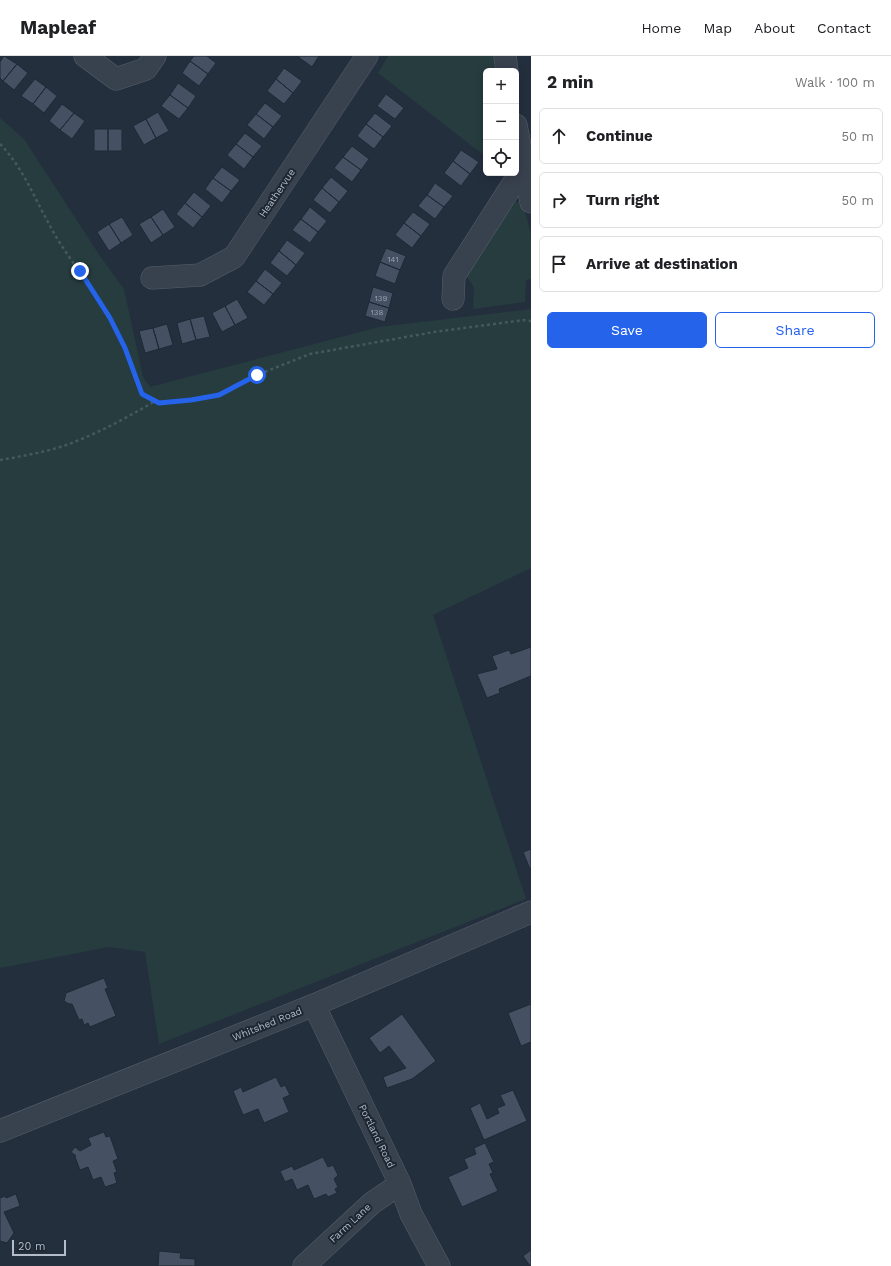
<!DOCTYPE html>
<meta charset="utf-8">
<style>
body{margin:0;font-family:"Work Sans",sans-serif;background:#f6f6f6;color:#202124}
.controls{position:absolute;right:12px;top:12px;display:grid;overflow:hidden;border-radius:6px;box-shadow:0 2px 10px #0003}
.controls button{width:36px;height:36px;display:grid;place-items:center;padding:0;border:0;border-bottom:1px solid #e0e0e0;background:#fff;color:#202124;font:20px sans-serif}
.scale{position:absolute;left:12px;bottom:10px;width:54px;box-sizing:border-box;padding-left:4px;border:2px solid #b4bcc9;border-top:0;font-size:11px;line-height:14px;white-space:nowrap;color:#b4bcc9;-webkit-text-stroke:3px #1d2633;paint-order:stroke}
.stop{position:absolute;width:12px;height:12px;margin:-9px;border:3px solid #2563eb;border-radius:50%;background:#fff}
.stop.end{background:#2563eb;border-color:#fff;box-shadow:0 1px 4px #0008}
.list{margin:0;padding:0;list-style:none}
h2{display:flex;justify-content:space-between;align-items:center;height:52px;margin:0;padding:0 16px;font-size:17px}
h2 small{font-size:13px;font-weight:400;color:#757577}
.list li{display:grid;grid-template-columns:26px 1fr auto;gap:12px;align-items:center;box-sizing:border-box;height:56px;margin:0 8px 8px;padding:0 8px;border:1px solid #e0e0e0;border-radius:6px}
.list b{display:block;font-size:15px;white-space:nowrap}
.list em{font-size:13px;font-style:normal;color:#757577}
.actions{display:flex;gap:8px;padding:12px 16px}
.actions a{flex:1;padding:9px 0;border:1px solid #2563eb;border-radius:6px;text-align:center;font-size:14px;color:#2563eb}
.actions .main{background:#2563eb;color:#fff}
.icon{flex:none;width:22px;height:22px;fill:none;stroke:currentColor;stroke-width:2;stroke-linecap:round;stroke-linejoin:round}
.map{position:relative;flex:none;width:531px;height:1210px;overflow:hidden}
header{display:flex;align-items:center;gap:24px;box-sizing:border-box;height:56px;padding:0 20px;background:#fff;border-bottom:1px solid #e0e0e0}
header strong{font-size:19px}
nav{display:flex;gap:22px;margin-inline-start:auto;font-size:14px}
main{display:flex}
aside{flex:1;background:#fff}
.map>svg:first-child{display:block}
.green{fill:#263c3f}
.building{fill:#455162;stroke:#1f2835}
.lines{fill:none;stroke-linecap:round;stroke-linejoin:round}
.minor-casing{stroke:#565f6c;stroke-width:23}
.path{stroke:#44595c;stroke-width:2.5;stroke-dasharray:3 3;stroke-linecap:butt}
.minor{stroke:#38414e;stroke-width:22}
.route{stroke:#2563eb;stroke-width:5}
.labels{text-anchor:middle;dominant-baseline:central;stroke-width:4;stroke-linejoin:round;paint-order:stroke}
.number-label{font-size:8px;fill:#98a1af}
.street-label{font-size:10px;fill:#b4bcc9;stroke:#1d2633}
</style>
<header>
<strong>Mapleaf</strong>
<nav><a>Home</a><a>Map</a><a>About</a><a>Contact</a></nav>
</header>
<main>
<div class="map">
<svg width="531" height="1210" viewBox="0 0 531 1210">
<rect width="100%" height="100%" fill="#242f3e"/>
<path class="green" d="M 388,0 L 494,0 L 496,15 L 486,15 L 486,101 L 378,17 Z
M 0,62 L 24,83 L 100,200 L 124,233 L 143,321 L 150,331 L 379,271 L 531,253 L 531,512 L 433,559 L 526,843 L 159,988 L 145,896 L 109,891 L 0,912 Z
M 512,145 L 523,147 L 531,179 L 531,223 L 526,224 L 525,246 L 473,253 L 474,232 L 465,217 Z"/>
<path class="building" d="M 4,0 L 17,8 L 3,25 L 0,22 L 0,6 Z
M 194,0 L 207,0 L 216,7 L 208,18 L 190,5 Z
M 297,0 L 319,0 L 312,11 Z
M 190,5 L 208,18 L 199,30 L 182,17 Z
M 17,8 L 28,17 L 14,34 L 3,25 Z
M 284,12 L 302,25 L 293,37 L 276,23 Z
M 35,23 L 46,31 L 33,48 L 21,40 Z
M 276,23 L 293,37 L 284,48 L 267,35 Z
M 178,27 L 196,40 L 188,52 L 170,39 Z
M 46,31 L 57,40 L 44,57 L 33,48 Z
M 386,38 L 404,52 L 395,63 L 377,50 Z
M 170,39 L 188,52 L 179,63 L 161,50 Z
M 265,47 L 282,60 L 273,71 L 256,58 Z
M 62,48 L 74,57 L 60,74 L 49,65 Z
M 158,56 L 169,75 L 156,82 L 146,63 Z
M 74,57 L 85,65 L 72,83 L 60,74 Z
M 375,57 L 392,70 L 383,81 L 366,68 Z
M 256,58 L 273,71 L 264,83 L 247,69 Z
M 146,63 L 156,82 L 144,89 L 133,70 Z
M 366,68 L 383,81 L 374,93 L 357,80 Z
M 94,73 L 108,73 L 108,95 L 94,95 Z
M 108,73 L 122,73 L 122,95 L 108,95 Z
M 245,77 L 262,90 L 253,101 L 236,88 Z
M 236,88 L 253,101 L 244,113 L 227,99 Z
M 352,90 L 369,103 L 361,114 L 343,101 Z
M 461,94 L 479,106 L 470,118 L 453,105 Z
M 343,101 L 361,114 L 352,126 L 334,112 Z
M 453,105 L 470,118 L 461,130 L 444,117 Z
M 222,111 L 240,124 L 231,135 L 213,122 Z
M 331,121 L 348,135 L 339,146 L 322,132 Z
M 213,122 L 231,135 L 222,147 L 205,133 Z
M 435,127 L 453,140 L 444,151 L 427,139 Z
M 322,132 L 339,146 L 330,157 L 313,144 Z
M 194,136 L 211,150 L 202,161 L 185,147 Z
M 427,139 L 444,151 L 435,163 L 418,150 Z
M 185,147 L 202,161 L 193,172 L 176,158 Z
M 310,151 L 327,165 L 318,176 L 301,163 Z
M 163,153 L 175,171 L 163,179 L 151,161 Z
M 413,156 L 430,168 L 421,180 L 404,167 Z
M 122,161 L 133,179 L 121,187 L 109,168 Z
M 151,161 L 163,179 L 151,187 L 139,168 Z
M 301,163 L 318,176 L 310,187 L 292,174 Z
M 404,167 L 421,180 L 412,192 L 395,179 Z
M 109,168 L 121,187 L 109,195 L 97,176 Z
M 287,184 L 305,197 L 296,209 L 279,195 Z
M 386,192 L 406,200 L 400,214 L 380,206 Z
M 279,195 L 296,209 L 287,220 L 270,207 Z
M 380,206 L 400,214 L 395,228 L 375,220 Z
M 265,213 L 282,227 L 273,238 L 256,225 Z
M 256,225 L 273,238 L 264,249 L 247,236 Z
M 373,231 L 393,237 L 389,252 L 369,246 Z
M 237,243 L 248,262 L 235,269 L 225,250 Z
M 369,246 L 389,252 L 385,266 L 365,260 Z
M 225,250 L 235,269 L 222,276 L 212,257 Z
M 204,260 L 210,281 L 196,284 L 190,263 Z
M 190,263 L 196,284 L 182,288 L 177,267 Z
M 167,268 L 173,289 L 159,293 L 153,272 Z
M 153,272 L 159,293 L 145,297 L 139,275 Z
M 531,591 L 531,620 L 499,633 L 500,637 L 487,642 L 477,618 L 497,613 L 492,600 L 509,594 L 511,598 Z
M 531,793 L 531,813 L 530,813 L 523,796 Z
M 104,922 L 108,932 L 105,933 L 116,960 L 90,971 L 88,967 L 84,969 L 82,963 L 79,964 L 72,948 L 69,948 L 64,945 L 66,937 Z
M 531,948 L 531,986 L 521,990 L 508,957 Z
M 402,958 L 436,1005 L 412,1023 L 387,1032 L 383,1021 L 406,1012 L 389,990 L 380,997 L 369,982 Z
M 276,1021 L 281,1031 L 285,1029 L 290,1039 L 283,1042 L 289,1056 L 264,1067 L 258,1053 L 243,1059 L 233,1035 L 241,1031 L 243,1036 Z
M 513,1034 L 527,1065 L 484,1084 L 470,1052 L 480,1047 L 487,1063 L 499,1057 L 497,1052 L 505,1049 L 500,1039 Z
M 104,1076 L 106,1081 L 110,1080 L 118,1103 L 113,1105 L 117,1116 L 114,1117 L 117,1127 L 105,1131 L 101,1121 L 93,1124 L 88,1111 L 80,1114 L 75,1101 L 76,1100 L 71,1096 L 75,1091 L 80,1095 L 91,1089 L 88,1082 Z
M 485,1087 L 494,1106 L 489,1108 L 493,1117 L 490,1118 L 498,1135 L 462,1151 L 448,1121 L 468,1112 L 464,1103 L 476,1098 L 474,1092 Z
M 323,1101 L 328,1111 L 333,1109 L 338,1119 L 334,1123 L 338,1131 L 335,1133 L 337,1137 L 328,1141 L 326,1138 L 314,1143 L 308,1129 L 297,1134 L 292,1123 L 285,1126 L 280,1115 L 292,1110 L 294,1114 Z
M 16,1138 L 20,1150 L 4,1156 L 14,1177 L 7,1187 L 0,1185 L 0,1142 L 5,1140 L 6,1142 Z
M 531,1194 L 531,1210 L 530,1210 L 523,1200 Z
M 159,1195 L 181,1197 L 180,1202 L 195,1203 L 195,1210 L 158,1210 Z"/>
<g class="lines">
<defs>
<path id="minor" d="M 85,0 L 116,23 L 146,13 L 155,0
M 505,0 L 507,15
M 516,69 L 531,146
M 152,222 L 200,219 L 234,201 L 367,0
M 453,243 L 454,220 L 523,112
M 314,949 L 400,1128 L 411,1158 L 439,1210
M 0,1075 L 314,949 L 531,856
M 304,1210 L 372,1147 L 400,1128"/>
</defs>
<use href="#minor" class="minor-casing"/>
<path class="path" d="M 0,88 C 22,110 34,141 49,168 C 66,201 92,229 110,262 C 124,286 131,313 142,338 L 159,347 L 191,344 L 219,339 L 257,319 L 310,298 L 434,276 L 524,264 L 531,265
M 0,404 C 23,400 47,396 69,388 C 99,377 128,361 155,345"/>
<use href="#minor" class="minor"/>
</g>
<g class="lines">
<path class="route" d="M 80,215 L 110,262 L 125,292 L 142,338 L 159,347 L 191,344 L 219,339 L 257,319"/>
</g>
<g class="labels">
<g class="number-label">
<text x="393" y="203">141</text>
<text x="381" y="242">139</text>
<text x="377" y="256">138</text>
</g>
<g class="street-label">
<text transform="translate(277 137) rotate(-56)">Heathervue</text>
<text transform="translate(267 968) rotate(-22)">Whitshed Road</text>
<text transform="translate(377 1080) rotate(64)">Portland Road</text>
<text transform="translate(350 1167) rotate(-43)">Farm Lane</text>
</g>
</g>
</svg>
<div class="controls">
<button>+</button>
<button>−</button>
<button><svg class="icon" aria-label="locate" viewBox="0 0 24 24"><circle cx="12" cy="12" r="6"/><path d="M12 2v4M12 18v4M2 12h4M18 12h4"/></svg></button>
</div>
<div class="scale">20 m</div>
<div class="stop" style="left:257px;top:319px"></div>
<div class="stop end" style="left:80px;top:215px"></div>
</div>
<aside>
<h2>2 min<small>Walk · 100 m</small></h2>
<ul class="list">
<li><svg class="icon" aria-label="ahead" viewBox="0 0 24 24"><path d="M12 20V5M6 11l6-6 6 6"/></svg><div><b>Continue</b></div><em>50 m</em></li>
<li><svg class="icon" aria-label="right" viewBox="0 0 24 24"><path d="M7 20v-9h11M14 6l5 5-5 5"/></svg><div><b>Turn right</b></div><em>50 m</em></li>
<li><svg class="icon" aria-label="arrive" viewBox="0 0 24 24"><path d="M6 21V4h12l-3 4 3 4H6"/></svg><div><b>Arrive at destination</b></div></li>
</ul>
<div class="actions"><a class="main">Save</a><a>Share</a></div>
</aside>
</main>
